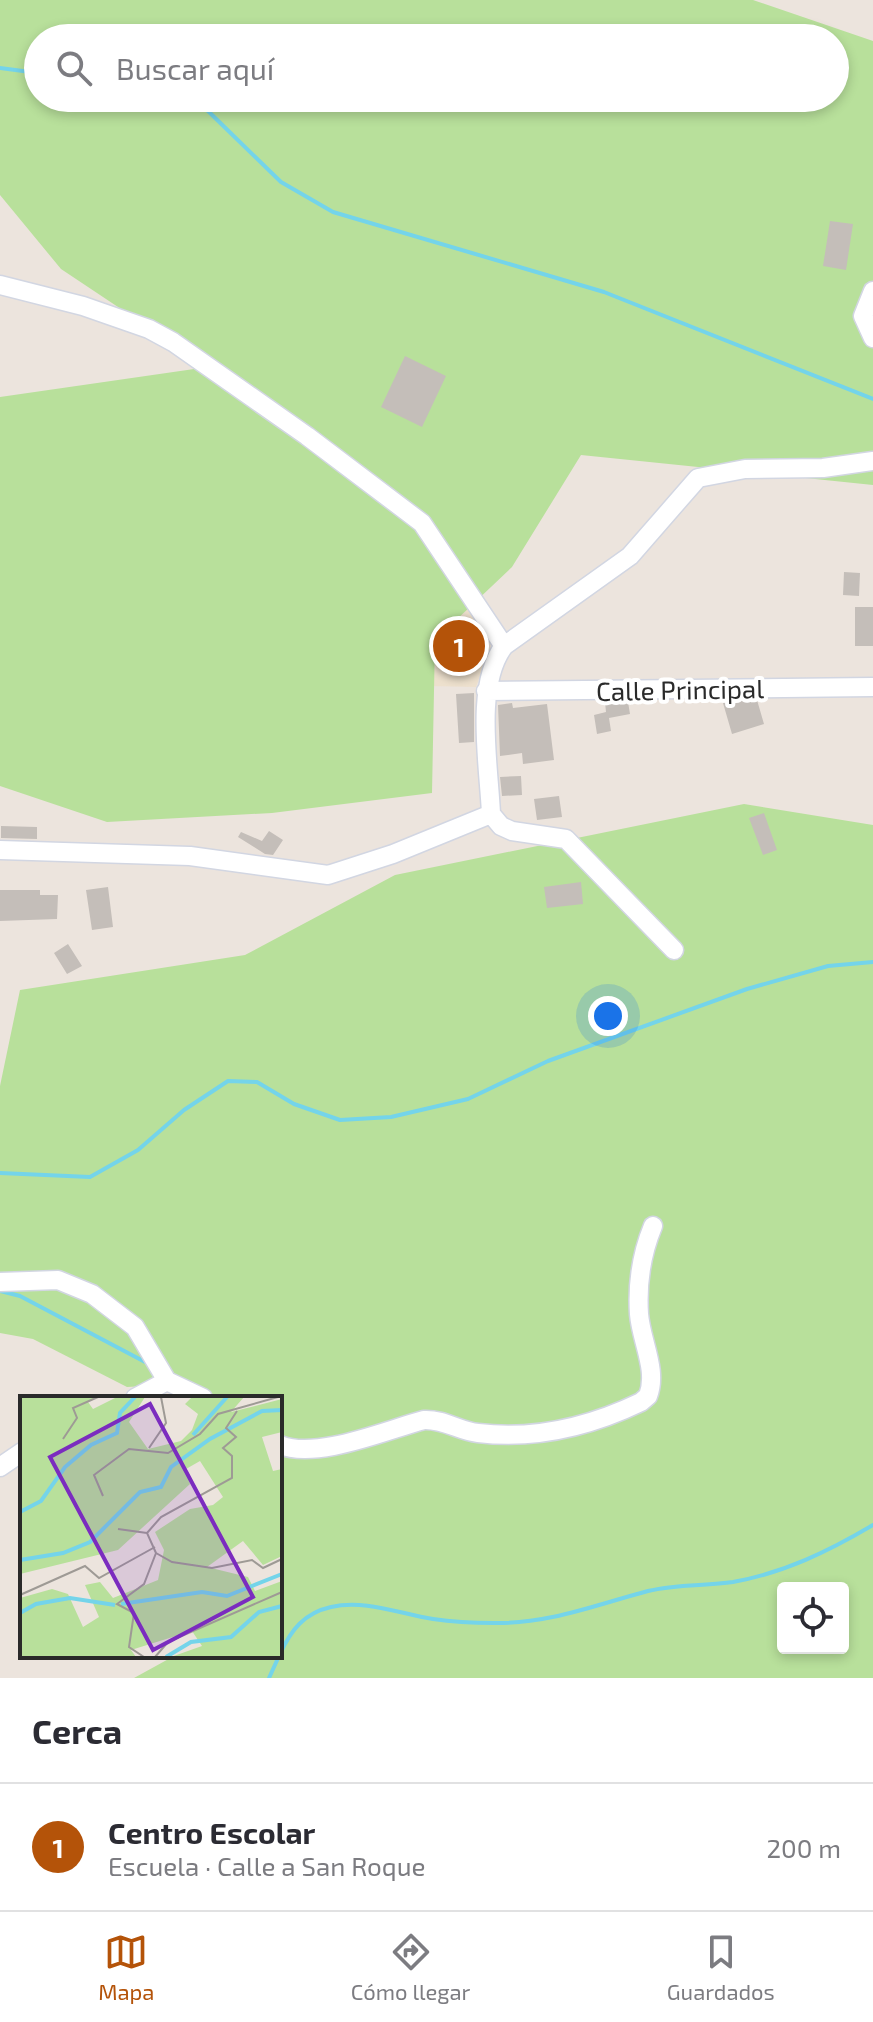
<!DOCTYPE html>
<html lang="es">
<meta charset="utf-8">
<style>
body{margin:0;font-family:"Exo 2",sans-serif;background:#f7f7f7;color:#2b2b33}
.controls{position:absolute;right:24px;bottom:24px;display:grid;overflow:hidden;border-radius:8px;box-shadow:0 4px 12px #0003}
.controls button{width:72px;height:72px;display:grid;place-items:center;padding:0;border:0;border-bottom:2px solid #e1e1e2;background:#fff;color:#2b2b33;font:40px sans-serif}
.you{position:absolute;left:608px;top:1016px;width:28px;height:28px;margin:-20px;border:6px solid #fff;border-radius:50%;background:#1a73e8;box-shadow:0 0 0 12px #1a73e833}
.badge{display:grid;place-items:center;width:52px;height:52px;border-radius:50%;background:#b45309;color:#fff;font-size:26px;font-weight:700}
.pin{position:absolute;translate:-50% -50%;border:4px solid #fff;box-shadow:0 2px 8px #0006}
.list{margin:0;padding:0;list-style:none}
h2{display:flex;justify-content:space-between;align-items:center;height:104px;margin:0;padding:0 32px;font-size:34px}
h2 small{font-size:26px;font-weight:400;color:#7c7c81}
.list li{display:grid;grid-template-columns:52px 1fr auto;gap:24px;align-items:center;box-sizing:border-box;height:128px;padding:0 32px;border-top:2px solid #e1e1e2}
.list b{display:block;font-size:30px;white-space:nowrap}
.list p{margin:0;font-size:26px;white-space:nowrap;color:#7c7c81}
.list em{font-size:26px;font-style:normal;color:#7c7c81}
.icon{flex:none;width:44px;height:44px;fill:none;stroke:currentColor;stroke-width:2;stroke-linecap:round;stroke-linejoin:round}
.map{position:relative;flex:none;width:873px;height:1678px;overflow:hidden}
.search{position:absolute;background:#fff;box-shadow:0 4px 12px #0003;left:24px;right:24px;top:24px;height:88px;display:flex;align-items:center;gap:20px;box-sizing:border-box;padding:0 28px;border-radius:44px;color:#7c7c81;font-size:30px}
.sheet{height:232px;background:#fff}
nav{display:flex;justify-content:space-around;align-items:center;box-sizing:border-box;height:112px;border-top:2px solid #e1e1e2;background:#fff;font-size:22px;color:#7c7c81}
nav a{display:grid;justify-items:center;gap:4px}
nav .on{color:#b45309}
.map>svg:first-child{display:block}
.education{fill:#ede0cd}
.green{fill:#b8e09b;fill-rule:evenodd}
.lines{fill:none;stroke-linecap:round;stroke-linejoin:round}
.stream{stroke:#74d4ea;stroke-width:4}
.building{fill:#c4beb9}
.minor-casing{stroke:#d2d6e2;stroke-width:21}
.minor{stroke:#fff;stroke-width:18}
.labels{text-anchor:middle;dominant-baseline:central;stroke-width:8;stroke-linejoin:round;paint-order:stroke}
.street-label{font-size:26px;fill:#2a2a2a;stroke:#fff}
.inset-river{fill:none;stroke:#74d4ea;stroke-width:4}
.inset-road{fill:none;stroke:#9e9a95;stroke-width:2}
.view{fill:#7b2cbf;fill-opacity:0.15;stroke:#7b2cbf;stroke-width:4}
.inset-edge{fill:none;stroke:#2a2a2a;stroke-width:4}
</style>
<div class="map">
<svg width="873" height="1678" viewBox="0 0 873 1678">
<rect width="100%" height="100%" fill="#ece4dd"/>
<path class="education" d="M 432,603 L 465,605 L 473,613 L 489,649 L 476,687 L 428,686 Z"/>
<path class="green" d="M 0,0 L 753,0 L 873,41 L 873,485 L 581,455 L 512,567 L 435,640 L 432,793 L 272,813 L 107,822 L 0,786 L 0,397 L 208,367 L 61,269 L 0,195 ZM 38,38 L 835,38 L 835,98 L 38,98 Z
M 744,804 L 873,825 L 873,1678 L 134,1678 L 174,1656 L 280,1656 L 280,1398 L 185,1398 L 183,1384 L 127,1387 L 33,1339 L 0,1333 L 0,1086 L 20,990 L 245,955 L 395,875 ZM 783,1588 L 843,1588 L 843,1648 L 783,1648 Z"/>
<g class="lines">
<path class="stream" d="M 0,68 L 38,73
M 184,98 L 208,111 L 281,182 L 333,212 L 604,292 L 873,399
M 0,1173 L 90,1177 L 138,1150 L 184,1110 L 228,1081 L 257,1082 L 294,1104 L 340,1120 L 391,1117 L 468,1099 L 548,1061 L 747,989 L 828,966 L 873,962
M 0,1291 L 20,1296 L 147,1363
M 280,1654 C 291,1630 304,1613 331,1607 C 365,1599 400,1614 433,1619 C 453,1622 473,1623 494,1623 C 549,1624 595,1605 648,1591 C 676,1584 705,1586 733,1582 C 784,1573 829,1551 873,1525
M 269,1678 L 279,1656"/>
</g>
<path class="building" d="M 830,221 L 853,224 L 846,270 L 823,266 Z
M 405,356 L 446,376 L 422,427 L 381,407 Z
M 844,572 L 860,573 L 859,596 L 843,595 Z
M 855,607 L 873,607 L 873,646 L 855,646 Z
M 474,693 L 474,742 L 459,743 L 456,694 Z
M 732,700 L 757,700 L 764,724 L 732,734 L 723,703 Z
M 605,702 L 628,702 L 630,714 L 609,718 L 611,731 L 597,734 L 594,715 L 606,712 Z
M 512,703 L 513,708 L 547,704 L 554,760 L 523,764 L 522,753 L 500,756 L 498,705 Z
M 521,776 L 522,795 L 502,796 L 500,777 Z
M 559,796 L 562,817 L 537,820 L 534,799 Z
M 764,813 L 777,850 L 763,855 L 749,818 Z
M 1,826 L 37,827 L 37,839 L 1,838 Z
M 269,831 L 283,840 L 273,855 L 265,854 L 238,837 L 241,832 L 262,841 Z
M 581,882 L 583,904 L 547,908 L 544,887 Z
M 108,887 L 113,927 L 92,930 L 86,890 Z
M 0,890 L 40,890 L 40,895 L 58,895 L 57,919 L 0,921 Z
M 68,944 L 82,966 L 67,974 L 54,953 Z"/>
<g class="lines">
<defs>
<path id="minor" d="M 0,285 L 83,306 L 149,329 L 173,342 L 307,436 L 422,523 L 504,646
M 873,291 L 863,316 L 873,338
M 486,691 L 873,687
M 491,814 L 501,826 L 512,831 L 566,839 L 674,950
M 0,850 L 190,856 L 328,875 L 393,854 L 491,814 C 489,765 474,686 504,646 L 630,556 L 698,478 L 745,469 L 823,468 L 873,461
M 0,1282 L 58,1280 L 92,1294 L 135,1327 L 167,1381 L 203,1398
M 135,1398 L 167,1381
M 280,1445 C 317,1460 386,1430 424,1420 C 444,1419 459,1431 478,1433 C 535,1440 589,1427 641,1402 L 648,1396 C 658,1370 641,1341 639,1314 C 637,1283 641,1255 653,1226
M 0,1467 L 22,1452"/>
</defs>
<use href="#minor" class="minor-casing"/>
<use href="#minor" class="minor"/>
</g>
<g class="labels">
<g class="street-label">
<text transform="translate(680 689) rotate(-1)">Calle Principal</text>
</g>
</g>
<g transform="translate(20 1396)">
<rect width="262" height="262" fill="#ece4dd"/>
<path d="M 0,1 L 77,1 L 68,6 L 73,13 L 97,1 L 125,1 L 109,26 L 128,53 L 161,45 L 172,34 L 178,18 L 165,8 L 172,1 L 224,1 L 211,16 L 262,3 L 262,36 L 242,41 L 253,75 L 262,73 L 262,160 L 243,169 L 223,145 L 187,171 L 228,181 L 235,195 L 262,185 L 262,261 L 151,261 L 182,250 L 172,235 L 111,254 L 116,261 L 0,261 L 0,202 L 32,193 L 48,198 L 63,231 L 79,221 L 65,189 L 80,186 L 93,202 L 138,184 L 144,154 L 135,136 L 170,113 L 193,109 L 203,101 L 180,65 L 166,73 L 170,88 L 98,154 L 0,178 Z" fill="#b8e09b"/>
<path class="inset-river" d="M 173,39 L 207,1M 0,116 L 21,105 L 45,71 L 71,49 L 97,37 L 100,17 L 115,1M 0,164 L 43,157 L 70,146 L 120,96 L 141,91 L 151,71 L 190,43 L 242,15 L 262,14M 101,208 L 182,196 L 207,200 L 262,178M 0,217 L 16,208 L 50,202 L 95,209M 146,261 L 171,246 L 211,241 L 239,216 L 262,210"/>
<path class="inset-road" d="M 43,43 L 57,22 L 53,12 L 78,1M 129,52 L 146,27 L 141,1M 83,100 L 74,79 L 109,53 L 148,57 L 180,38 L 198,18 L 258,1M 98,133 L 127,137M 136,157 L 127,137 L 141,121 L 212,82 L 212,60 L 203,52 L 216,41 L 206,32 L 217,15M 136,157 L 152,166 L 192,172 L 232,164 L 243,172 L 262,163M 0,199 L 65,170 L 79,182 L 135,151M 124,261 L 109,251 L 114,217 L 97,208 L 124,188 L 136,157M 135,261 L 148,246 L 262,196"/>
<path class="view" d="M 130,8 L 233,201 L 133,254 L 30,61 Z"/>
<rect width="262" height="262" class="inset-edge"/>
</g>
</svg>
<div class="controls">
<button><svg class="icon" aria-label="locate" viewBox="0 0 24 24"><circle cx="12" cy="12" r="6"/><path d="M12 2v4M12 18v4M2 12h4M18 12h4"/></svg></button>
</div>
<div class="you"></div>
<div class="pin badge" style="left:459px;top:646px">1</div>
<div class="search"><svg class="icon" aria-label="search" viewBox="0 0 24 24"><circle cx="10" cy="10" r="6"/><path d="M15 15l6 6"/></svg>Buscar aquí</div>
</div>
<section class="sheet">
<h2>Cerca<small></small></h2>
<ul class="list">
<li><span class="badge">1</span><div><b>Centro Escolar</b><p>Escuela · Calle a San Roque</p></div><em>200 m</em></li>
</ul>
</section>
<nav>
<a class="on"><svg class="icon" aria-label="map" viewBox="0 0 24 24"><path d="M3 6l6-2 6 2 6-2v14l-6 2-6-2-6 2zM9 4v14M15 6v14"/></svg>Mapa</a>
<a><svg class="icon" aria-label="directions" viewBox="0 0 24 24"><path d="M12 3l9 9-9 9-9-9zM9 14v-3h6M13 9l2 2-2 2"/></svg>Cómo llegar</a>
<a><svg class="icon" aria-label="saved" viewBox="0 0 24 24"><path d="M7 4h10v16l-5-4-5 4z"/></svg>Guardados</a>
</nav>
